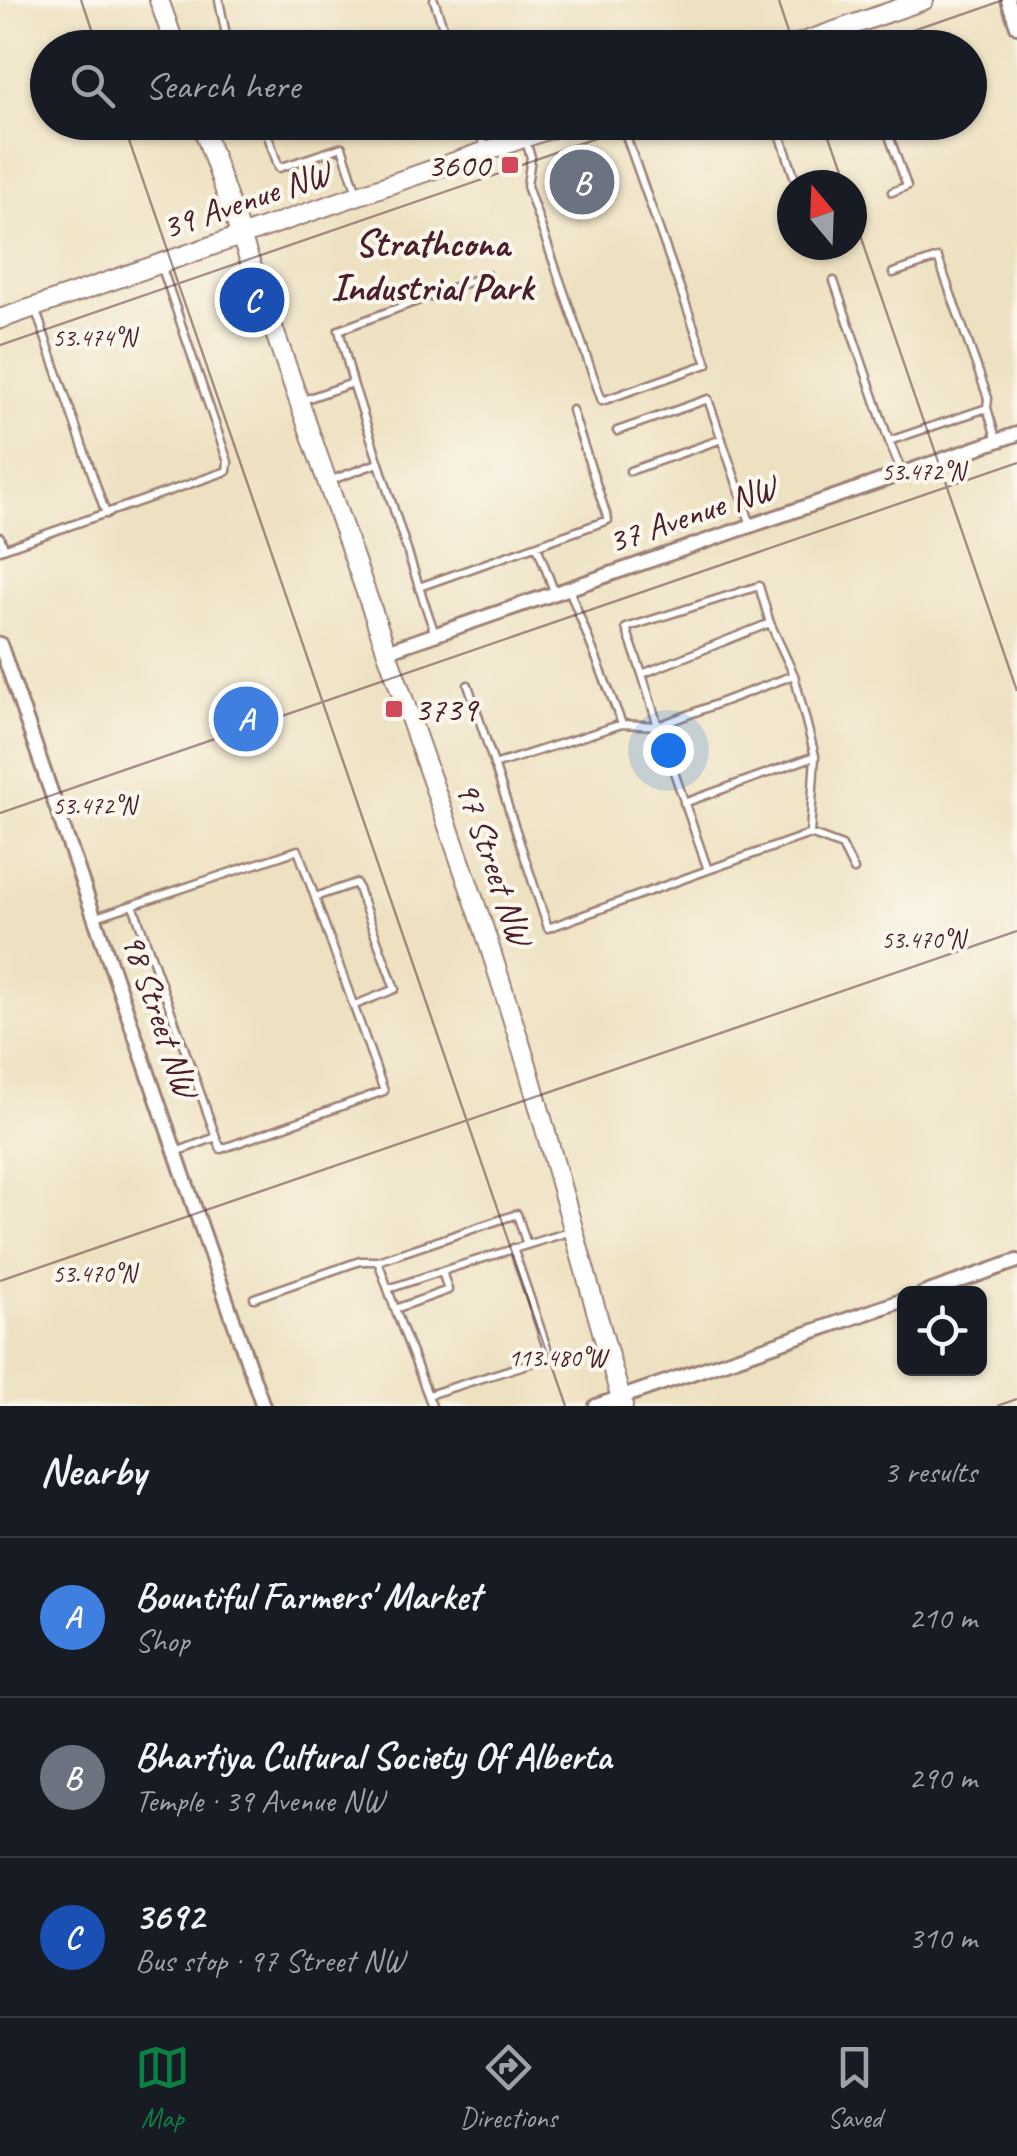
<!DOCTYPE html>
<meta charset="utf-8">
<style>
body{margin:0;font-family:Caveat,sans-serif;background:#20242c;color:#f1f3f6}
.controls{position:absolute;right:30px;bottom:30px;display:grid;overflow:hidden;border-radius:15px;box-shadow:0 2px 8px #0004}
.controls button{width:90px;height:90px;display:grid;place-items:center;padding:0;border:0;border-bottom:2px solid #363941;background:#171b24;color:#f1f3f6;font:50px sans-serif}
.compass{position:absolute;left:777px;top:170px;width:90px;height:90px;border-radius:50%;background:#171b24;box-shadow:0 2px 8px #0004;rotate:341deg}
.you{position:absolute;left:668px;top:750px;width:35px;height:35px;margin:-25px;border:8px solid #fff;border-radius:50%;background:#1a73e8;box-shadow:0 0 0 15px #1a73e833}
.badge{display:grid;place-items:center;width:65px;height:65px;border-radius:50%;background:#0b8043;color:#fff;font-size:32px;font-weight:700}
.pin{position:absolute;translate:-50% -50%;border:5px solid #fff;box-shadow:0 2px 10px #0006}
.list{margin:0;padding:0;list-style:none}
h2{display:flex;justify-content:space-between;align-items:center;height:130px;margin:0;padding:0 40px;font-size:42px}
h2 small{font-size:32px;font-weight:400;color:#9ea1a6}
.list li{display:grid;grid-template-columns:65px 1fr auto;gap:30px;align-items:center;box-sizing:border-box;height:160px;padding:0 40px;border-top:2px solid #363941}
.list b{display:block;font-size:38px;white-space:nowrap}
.list p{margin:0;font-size:32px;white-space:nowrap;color:#9ea1a6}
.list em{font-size:32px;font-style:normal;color:#9ea1a6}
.icon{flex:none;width:55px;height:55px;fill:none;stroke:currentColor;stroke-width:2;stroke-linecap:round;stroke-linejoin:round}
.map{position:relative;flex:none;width:1017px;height:1406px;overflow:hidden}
.search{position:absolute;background:#171b24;box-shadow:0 2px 8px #0004;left:30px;right:30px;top:30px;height:110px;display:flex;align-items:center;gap:25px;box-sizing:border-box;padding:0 35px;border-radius:55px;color:#9ea1a6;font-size:38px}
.sheet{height:610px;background:#171b24}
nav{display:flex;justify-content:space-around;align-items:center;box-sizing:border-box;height:140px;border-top:2px solid #363941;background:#171b24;font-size:28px;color:#9ea1a6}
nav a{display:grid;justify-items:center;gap:5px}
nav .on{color:#0b8043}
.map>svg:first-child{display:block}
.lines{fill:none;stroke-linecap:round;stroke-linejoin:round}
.lane-casing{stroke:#9c8076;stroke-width:11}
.street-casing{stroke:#9c8076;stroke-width:18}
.secondary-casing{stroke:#9c8076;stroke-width:22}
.lane{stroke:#fff;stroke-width:6}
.street{stroke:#fff;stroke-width:12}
.secondary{stroke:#fff;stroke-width:18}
.ticks{fill:none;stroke:#4a1f2b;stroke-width:2.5;stroke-opacity:0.45}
.poi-dot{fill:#d1495b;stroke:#fbf7ec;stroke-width:4}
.labels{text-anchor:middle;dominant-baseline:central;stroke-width:8;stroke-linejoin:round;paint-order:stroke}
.poi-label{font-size:35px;fill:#4a1f2b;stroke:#fbf7ec;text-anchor:end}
.street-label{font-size:35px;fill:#4a1f2b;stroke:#fbf7ec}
.neighbourhood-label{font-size:38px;font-weight:bold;fill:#4a1f2b;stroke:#fbf7ec}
.ticks-label{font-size:25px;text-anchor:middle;fill:#4a1f2b;stroke:#fbf7ec;stroke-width:8;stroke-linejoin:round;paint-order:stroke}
</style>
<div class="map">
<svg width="1017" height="1406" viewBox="0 0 1017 1406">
<rect width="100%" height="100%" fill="#fbf7ec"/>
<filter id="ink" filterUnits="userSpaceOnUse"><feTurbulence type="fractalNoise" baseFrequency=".01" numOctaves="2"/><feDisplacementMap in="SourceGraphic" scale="20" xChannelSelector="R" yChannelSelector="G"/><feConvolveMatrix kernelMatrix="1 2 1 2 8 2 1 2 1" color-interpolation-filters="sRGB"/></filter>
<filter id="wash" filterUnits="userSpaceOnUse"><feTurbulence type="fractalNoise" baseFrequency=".0048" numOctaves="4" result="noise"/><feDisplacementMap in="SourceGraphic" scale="40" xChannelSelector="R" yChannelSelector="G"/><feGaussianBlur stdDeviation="2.25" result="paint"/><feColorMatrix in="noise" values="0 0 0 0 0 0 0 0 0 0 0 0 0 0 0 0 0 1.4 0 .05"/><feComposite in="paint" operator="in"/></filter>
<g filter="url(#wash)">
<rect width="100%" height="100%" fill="#eee1c1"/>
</g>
<g filter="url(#ink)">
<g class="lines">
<defs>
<path id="lane" d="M 219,0 L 226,35 L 225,48
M 434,0 L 450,48
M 849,27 L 857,48
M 263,122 L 279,168 L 342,147 L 357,193
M 476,122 L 486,150
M 776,122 L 797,185
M 884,122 L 907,186 L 892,192
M 525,139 L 531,157 L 527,186 L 602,401 L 707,364 L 621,122
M 893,273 L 938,258 L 988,398 L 987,408
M 834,281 L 889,441
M 36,311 L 106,514
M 353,383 L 419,587 L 608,520 L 572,410
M 300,401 L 353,383 L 339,330 L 487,275
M 617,431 L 708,399 L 751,525
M 630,471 L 722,439
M 902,472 L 889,441 L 987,408 L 997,441
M 329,481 L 378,463
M 0,537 L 4,548
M 537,546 L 554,591
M 0,550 L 227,471 L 228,462 L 161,265
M 419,587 L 435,634
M 569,589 L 622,724
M 642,674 L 658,726 L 794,675
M 468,685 L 548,928 L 708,870 L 658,726 L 622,724 L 494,765
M 684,803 L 815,756 L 794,675 L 770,623 L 759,586 L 626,628 L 642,674 L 770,623
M 810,834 L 842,846 L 854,870
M 708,870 L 810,834 L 815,756
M 315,897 L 356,883 L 395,989 L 355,1005
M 133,905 L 216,1137
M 96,917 L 298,850 L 384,1091 L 221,1149 L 216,1137 L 176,1152
M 527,1245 L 517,1214 L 378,1261 L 395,1309 L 448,1290 L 442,1271 L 572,1231
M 388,1289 L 442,1271
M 254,1298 L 360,1261 L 378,1261
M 395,1309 L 432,1406
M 428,1395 L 550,1357 L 513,1248"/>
<path id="street" d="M 1008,0 L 1017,26
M 0,644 L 263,1406
M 387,651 L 1017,434
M 923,1294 L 1017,1261
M 596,1406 L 904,1300"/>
<path id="secondary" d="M 159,0 L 176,48
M 786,48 L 924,0
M 201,122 L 483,926 L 527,1065 L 623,1406
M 0,319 L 570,122"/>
</defs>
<use href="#lane" class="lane-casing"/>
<use href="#street" class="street-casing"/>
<use href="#secondary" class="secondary-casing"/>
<use href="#lane" class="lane"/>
<use href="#street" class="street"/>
<use href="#secondary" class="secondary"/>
</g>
</g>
<path class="ticks" d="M 81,0 L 97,48M 779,0 L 795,48M 865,48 L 1003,0M 123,122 L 565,1406M 821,122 L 843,185M 852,212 L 1017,691M 0,345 L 647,122M 0,813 L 1017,463M 0,1281 L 1017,931M 997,1406 L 1017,1399"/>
<g class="poi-dot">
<rect x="500" y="155" width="20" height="20" rx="5"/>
<rect x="384" y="699" width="20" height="20" rx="5"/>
</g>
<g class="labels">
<g class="poi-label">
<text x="490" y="165">3600</text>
<text x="414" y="709" text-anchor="start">3739</text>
</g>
<g class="street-label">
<text transform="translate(246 200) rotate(-19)">39 Avenue NW</text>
<text transform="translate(692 514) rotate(-19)">37 Avenue NW</text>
<text transform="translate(494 863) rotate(71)">97 Street NW</text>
<text transform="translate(160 1015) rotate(71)">98 Street NW</text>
</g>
<g class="neighbourhood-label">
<text x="432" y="243">Strathcona<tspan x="432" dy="44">Industrial Park</tspan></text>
</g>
</g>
<g class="ticks-label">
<text x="94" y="346">53.474°N</text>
<text x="923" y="480">53.472°N</text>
<text x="94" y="814">53.472°N</text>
<text x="923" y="948">53.470°N</text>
<text x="94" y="1282">53.470°N</text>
<text x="557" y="1366">113.480°W</text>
</g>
</svg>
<div class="controls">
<button><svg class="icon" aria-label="locate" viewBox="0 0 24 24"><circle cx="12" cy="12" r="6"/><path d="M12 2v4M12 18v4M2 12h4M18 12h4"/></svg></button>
</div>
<svg class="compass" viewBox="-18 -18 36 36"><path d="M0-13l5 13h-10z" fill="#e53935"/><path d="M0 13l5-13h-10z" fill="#9ea1a6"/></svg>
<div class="you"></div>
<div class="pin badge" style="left:246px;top:719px;background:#3f7fe0">A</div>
<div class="pin badge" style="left:582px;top:182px;background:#6b7280">B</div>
<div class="pin badge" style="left:252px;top:300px;background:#1a4fb4">C</div>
<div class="search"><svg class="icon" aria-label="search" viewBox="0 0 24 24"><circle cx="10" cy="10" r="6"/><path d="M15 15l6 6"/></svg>Search here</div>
</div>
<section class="sheet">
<h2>Nearby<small>3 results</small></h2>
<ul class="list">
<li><span class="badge" style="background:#3f7fe0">A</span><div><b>Bountiful Farmers' Market</b><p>Shop</p></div><em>210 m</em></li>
<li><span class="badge" style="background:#6b7280">B</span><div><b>Bhartiya Cultural Society Of Alberta</b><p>Temple · 39 Avenue NW</p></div><em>290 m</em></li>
<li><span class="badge" style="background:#1a4fb4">C</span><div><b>3692</b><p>Bus stop · 97 Street NW</p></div><em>310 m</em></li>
</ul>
</section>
<nav>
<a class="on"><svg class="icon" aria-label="map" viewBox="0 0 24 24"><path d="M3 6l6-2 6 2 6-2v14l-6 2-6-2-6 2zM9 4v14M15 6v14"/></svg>Map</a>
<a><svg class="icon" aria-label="directions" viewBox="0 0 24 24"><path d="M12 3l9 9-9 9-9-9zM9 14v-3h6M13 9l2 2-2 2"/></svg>Directions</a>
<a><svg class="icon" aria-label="saved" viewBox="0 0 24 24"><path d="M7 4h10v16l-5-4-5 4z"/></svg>Saved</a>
</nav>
